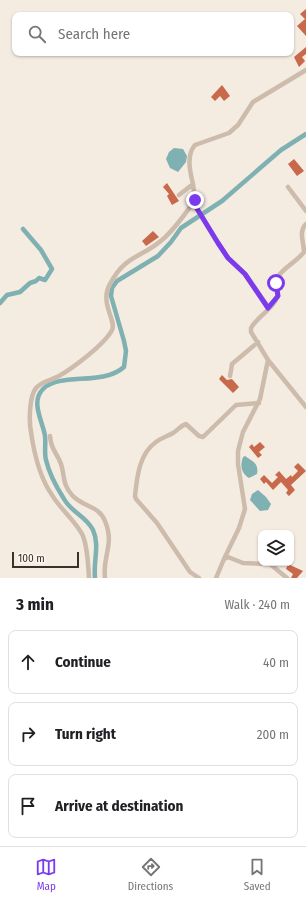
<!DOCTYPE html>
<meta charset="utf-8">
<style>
body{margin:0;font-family:"Fira Sans Condensed",sans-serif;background:#f2f2f2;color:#202124}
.controls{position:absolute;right:12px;bottom:12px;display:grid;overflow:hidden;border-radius:8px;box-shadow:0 1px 3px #0004}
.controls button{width:36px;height:36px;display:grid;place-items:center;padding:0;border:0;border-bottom:1px solid #e0e0e0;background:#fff;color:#202124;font:20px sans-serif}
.scale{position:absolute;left:12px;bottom:10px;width:67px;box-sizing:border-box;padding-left:4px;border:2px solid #3b302b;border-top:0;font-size:11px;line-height:14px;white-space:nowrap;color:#3b302b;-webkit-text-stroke:3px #fbf5ee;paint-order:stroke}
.stop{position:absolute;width:12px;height:12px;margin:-9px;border:3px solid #7c3aed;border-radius:50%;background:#fff}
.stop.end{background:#7c3aed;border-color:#fff;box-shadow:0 1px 4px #0008}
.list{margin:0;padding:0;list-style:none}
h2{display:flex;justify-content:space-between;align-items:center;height:52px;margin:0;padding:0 16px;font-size:17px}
h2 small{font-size:13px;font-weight:400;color:#757577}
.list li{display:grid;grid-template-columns:26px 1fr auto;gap:12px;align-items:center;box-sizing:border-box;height:64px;margin:0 8px 8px;padding:0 8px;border:1px solid #e0e0e0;border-radius:8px}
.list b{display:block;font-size:15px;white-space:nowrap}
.list em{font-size:13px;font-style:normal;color:#757577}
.icon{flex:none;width:22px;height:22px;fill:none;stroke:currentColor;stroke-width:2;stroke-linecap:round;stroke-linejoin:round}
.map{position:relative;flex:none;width:306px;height:578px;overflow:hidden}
.search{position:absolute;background:#fff;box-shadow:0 1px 3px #0004;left:12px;right:12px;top:12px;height:44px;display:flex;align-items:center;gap:10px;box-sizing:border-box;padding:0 14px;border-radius:8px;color:#757577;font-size:15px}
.sheet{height:268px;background:#fff}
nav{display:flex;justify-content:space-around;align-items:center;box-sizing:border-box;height:56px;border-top:1px solid #e0e0e0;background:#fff;font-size:11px;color:#757577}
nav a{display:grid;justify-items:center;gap:2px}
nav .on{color:#7c3aed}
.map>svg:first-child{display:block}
.water{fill:#7fb0b2}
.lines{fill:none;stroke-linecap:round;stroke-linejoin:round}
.canal{stroke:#7fb0b2;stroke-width:4.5}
.building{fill:#c8694b}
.minor{stroke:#cdbbac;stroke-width:4.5}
.route{stroke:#7c3aed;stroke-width:5}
</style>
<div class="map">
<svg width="306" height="578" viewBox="0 0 306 578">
<rect width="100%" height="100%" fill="#f4ebe1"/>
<path class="water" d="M 174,148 L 183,149 L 187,156 L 186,162 L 178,172 L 170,168 L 166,159 L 169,152 Z
M 245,456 C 252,461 259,463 257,474 L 249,478 C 241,473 240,466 243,457 Z
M 258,490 L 266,497 L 271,504 L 268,510 L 260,511 L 250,500 L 252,494 Z"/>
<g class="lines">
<path class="canal" d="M 0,303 L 7,295 L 20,292 L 30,283 L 36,281 L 39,278 L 45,280 L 52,269 L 41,250 L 23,229
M 95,578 C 93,562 100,545 93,530 C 86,516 71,512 64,499 C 57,488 49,473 46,460 C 44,453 46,444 45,436 C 43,422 30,402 43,389 C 60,372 103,386 124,367 L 126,351 L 124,341 L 111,296 L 112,288 L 117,281 L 158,256 L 171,242 L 181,228 L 222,201 L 281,150 L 306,134"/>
</g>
<path class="building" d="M 306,9 L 306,36 L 297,26 L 305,19 L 300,14 Z
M 306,47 L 306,54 L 302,57 L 305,61 L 299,67 L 294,57 Z
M 222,85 L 230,96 L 224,101 L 220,96 L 215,101 L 211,97 Z
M 294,159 L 304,171 L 297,176 L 288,164 Z
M 167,183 L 179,201 L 172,205 L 167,196 L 169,194 L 163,187 Z
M 153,231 L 159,237 L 146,246 L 142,241 Z
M 222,375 L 227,380 L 232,379 L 239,387 L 233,393 L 219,379 Z
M 260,442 L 265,447 L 259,452 L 262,455 L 258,458 L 249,447 L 252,444 L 254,447 Z
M 298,463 L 306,471 L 291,485 L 295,490 L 289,496 L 286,493 L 288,490 L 281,482 L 273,490 L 266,482 L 264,484 L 260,479 L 264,475 L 272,483 L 278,477 L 275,475 L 279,471 L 286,479 L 291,475 L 292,477 L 298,471 L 294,467 Z
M 288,564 L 303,571 L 297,578 L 291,578 L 293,574 L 286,569 Z"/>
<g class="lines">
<path class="minor" d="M 288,187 L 306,211
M 179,195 L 193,184 C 190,172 186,155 195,145 L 229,133 L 238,125 L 253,102 L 306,70
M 191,205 L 196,207 L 218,243 L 228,258 L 245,274 L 269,308
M 306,224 C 298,232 304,242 304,252 C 297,261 288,265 281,273 C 272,281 281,291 276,300 C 270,311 257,317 251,328 L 251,332 L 268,360 L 306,407
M 230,376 L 232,364 L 258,342
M 50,436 C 51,451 57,452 61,464 C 65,476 62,484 72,495 C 82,507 99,505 105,521 C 115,545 102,556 105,578
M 224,559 L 239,528 L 245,509 L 238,464 L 238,451 L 243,432 L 260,399 L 268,360
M 89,578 C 88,564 88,549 83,536 C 77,522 60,509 52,495 C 40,478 34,453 31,432 C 29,422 29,397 36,388 C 42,381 52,380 59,376 C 73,368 105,344 112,330 C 117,321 99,303 110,284 C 125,255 141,258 162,240 C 175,229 185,214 195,200 L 193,184
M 199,578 L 190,572 L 157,523 L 136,499 L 135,496 C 137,477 139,454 156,442 C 161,438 168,436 173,433 C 178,430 180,426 186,424 L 199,436 L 203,437 L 236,405 L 259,403
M 216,578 L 224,559 L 228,557 L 243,563 L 270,564 L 287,578"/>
</g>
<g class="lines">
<path class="route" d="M 195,200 L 191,205 L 196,207 L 218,243 L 228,258 L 245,274 L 268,308 L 278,296 L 276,283"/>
</g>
</svg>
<div class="controls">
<button><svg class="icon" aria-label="layers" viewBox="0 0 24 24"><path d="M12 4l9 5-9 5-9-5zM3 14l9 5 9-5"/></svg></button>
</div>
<div class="scale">100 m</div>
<div class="stop" style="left:276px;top:283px"></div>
<div class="stop end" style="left:195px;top:200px"></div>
<div class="search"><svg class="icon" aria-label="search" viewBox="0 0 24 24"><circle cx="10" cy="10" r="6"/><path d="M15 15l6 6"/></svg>Search here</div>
</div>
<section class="sheet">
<h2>3 min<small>Walk · 240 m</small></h2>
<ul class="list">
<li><svg class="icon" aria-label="ahead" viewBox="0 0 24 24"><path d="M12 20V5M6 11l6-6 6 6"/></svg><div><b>Continue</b></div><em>40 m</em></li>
<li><svg class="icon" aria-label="right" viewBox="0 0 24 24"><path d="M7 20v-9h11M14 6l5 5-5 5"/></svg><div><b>Turn right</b></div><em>200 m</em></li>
<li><svg class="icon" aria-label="arrive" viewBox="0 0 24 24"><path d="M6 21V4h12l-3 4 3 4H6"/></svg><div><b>Arrive at destination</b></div></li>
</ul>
</section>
<nav>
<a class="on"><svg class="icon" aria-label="map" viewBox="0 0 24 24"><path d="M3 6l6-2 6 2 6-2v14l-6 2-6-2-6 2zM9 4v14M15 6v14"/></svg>Map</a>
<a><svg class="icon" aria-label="directions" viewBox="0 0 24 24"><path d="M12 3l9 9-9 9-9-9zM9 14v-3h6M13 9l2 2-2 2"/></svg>Directions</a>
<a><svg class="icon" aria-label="saved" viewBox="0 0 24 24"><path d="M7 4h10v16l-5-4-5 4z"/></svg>Saved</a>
</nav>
